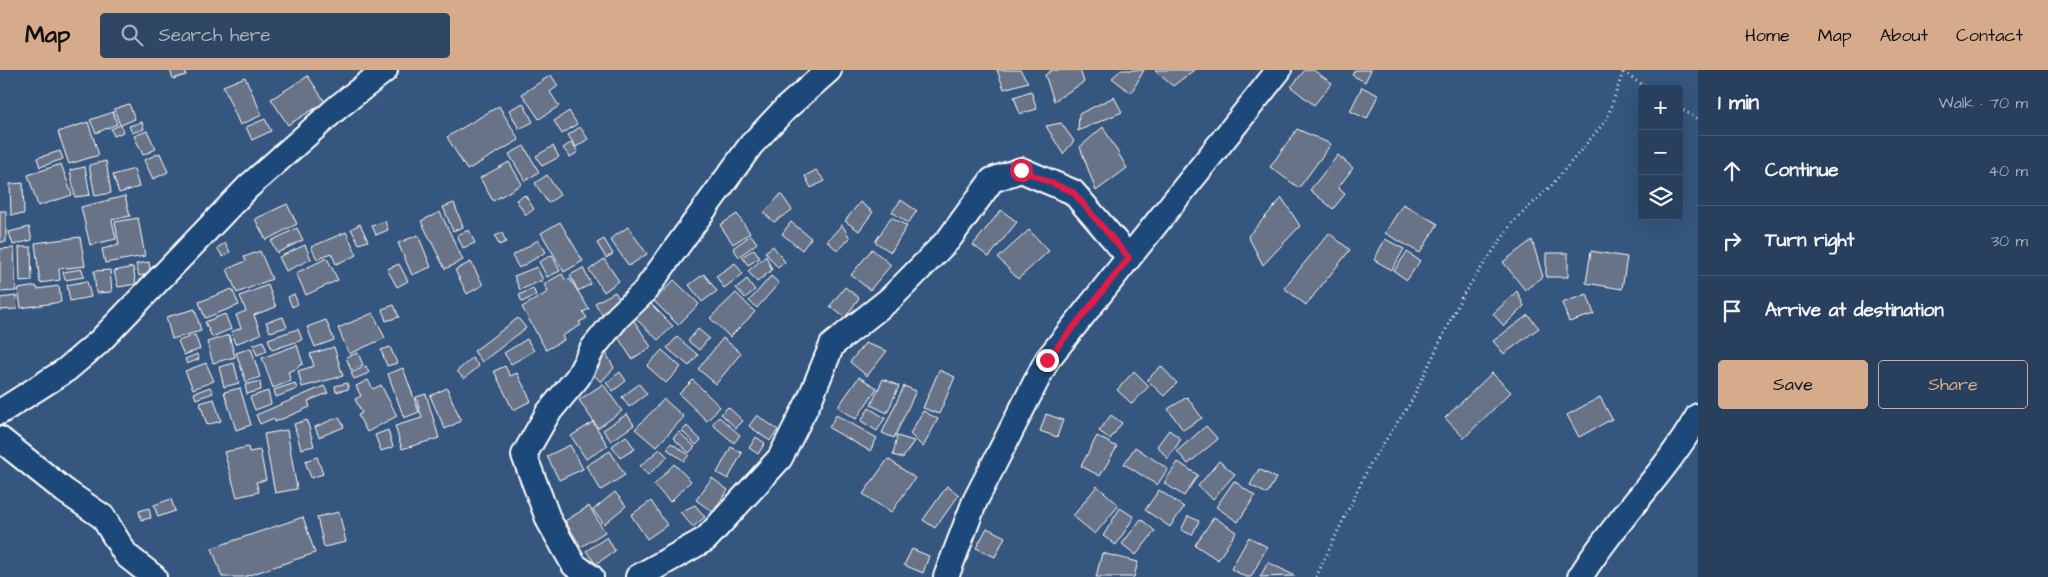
<!DOCTYPE html>
<meta charset="utf-8">
<style>
body{margin:0;font-family:"Architects Daughter",sans-serif;background:#304764;color:#f1f3f6}
.controls{position:absolute;right:15px;top:15px;display:grid;overflow:hidden;border-radius:5px;box-shadow:0 5px 20px #0002}
.controls button{width:45px;height:45px;display:grid;place-items:center;padding:0;border:0;border-bottom:1px solid #445973;background:#28405e;color:#f1f3f6;font:25px sans-serif}
.stop{position:absolute;width:15px;height:15px;margin:-11px;border:4px solid #e11d48;border-radius:50%;background:#fff}
.stop.end{background:#e11d48;border-color:#fff;box-shadow:0 1px 5px #0008}
.list{margin:0;padding:0;list-style:none}
h2{display:flex;justify-content:space-between;align-items:center;height:65px;margin:0;padding:0 20px;font-size:21px}
h2 small{font-size:16px;font-weight:400;color:#a5afbc}
.list li{display:grid;grid-template-columns:32px 1fr auto;gap:15px;align-items:center;box-sizing:border-box;height:70px;padding:0 20px;border-top:1px solid #445973}
.list b{display:block;font-size:19px;white-space:nowrap}
.list em{font-size:16px;font-style:normal;color:#a5afbc}
.actions{display:flex;gap:10px;padding:15px 20px}
.actions a{flex:1;padding:11px 0;border:1px solid #d6ab8b;border-radius:5px;text-align:center;font-size:18px;color:#d6ab8b}
.actions .main{background:#d6ab8b;color:#111}
.icon{flex:none;width:28px;height:28px;fill:none;stroke:currentColor;stroke-width:2;stroke-linecap:round;stroke-linejoin:round}
.map{position:relative;flex:none;width:1698px;height:507px;overflow:hidden}
header{display:flex;align-items:center;gap:30px;box-sizing:border-box;height:70px;padding:0 25px;background:#d6ab8b;color:#111}
header strong{font-size:24px}
nav{display:flex;gap:28px;margin-inline-start:auto;font-size:18px}
.search{width:350px;height:45px;background:#304764;display:flex;align-items:center;gap:12px;box-sizing:border-box;padding:0 18px;border-radius:5px;color:#a5afbc;font-size:19px}
main{display:flex}
aside{flex:1;background:#28405e}
.map>svg:first-child{display:block}
.building{fill:#697388;stroke:#fff}
.lines{fill:none;stroke-linecap:round;stroke-linejoin:round}
.street-casing{stroke:#fff;stroke-width:28}
.path{stroke:#fff;stroke-width:3;stroke-dasharray:1 4;stroke-linecap:butt}
.street{stroke:#1f4a7a;stroke-width:24}
.route{stroke:#e11d48;stroke-width:6}
</style>
<header>
<strong>Map</strong>
<div class="search"><svg class="icon" aria-label="search" viewBox="0 0 24 24"><circle cx="10" cy="10" r="6"/><path d="M15 15l6 6"/></svg>Search here</div>
<nav><a>Home</a><a>Map</a><a>About</a><a>Contact</a></nav>
</header>
<main>
<div class="map">
<svg width="1698" height="507" viewBox="0 0 1698 507">
<rect width="100%" height="100%" fill="#35567e"/>
<filter id="ink" filterUnits="userSpaceOnUse"><feTurbulence type="fractalNoise" baseFrequency=".02" numOctaves="2"/><feDisplacementMap in="SourceGraphic" scale="10" xChannelSelector="R" yChannelSelector="G"/><feConvolveMatrix kernelMatrix="1 2 1 2 8 2 1 2 1" color-interpolation-filters="sRGB"/></filter>
<g filter="url(#ink)">
<path class="building" d="M 170,0 L 185,0 L 186,5 L 173,9 Z
M 997,0 L 1020,0 L 1028,12 L 1004,19 Z
M 1052,0 L 1080,0 L 1084,12 L 1054,31 L 1045,5 Z
M 1121,0 L 1144,0 L 1131,23 L 1112,8 Z
M 1156,0 L 1194,0 L 1173,16 L 1155,1 Z
M 1305,0 L 1313,0 L 1332,13 L 1314,35 L 1291,17 Z
M 1355,0 L 1371,0 L 1365,12 L 1352,5 Z
M 551,5 L 558,16 L 550,22 L 559,36 L 539,49 L 522,24 Z
M 308,6 L 325,32 L 288,55 L 271,29 Z
M 245,7 L 262,45 L 240,55 L 223,16 Z
M 1362,17 L 1378,25 L 1367,49 L 1350,41 Z
M 1031,21 L 1037,39 L 1020,44 L 1014,27 Z
M 1114,27 L 1122,42 L 1078,61 L 1079,44 Z
M 523,33 L 533,52 L 519,59 L 509,40 Z
M 129,34 L 135,49 L 121,55 L 123,62 L 114,66 L 111,59 L 120,55 L 114,39 Z
M 499,36 L 519,70 L 467,100 L 447,67 Z
M 569,41 L 577,54 L 562,64 L 554,51 Z
M 113,42 L 117,54 L 96,63 L 90,50 Z
M 265,49 L 271,61 L 252,70 L 246,57 Z
M 88,52 L 99,85 L 69,94 L 58,62 Z
M 142,52 L 144,59 L 132,63 L 129,56 Z
M 1061,53 L 1074,71 L 1063,84 L 1046,56 Z
M 580,57 L 588,69 L 576,77 L 568,65 Z
M 1103,57 L 1127,98 L 1096,121 L 1080,77 Z
M 1297,59 L 1331,74 L 1299,118 L 1270,97 Z
M 147,61 L 156,79 L 143,85 L 134,66 Z
M 572,72 L 578,82 L 570,87 L 563,78 Z
M 524,76 L 539,102 L 525,111 L 509,84 Z
M 553,76 L 559,87 L 542,96 L 536,86 Z
M 60,81 L 63,89 L 40,97 L 37,88 Z
M 160,83 L 168,102 L 153,109 L 144,90 Z
M 1338,85 L 1353,98 L 1338,118 L 1345,124 L 1333,139 L 1310,120 Z
M 106,91 L 111,123 L 95,126 L 89,95 Z
M 509,92 L 522,114 L 493,131 L 480,108 Z
M 61,94 L 72,125 L 38,136 L 28,105 Z
M 85,97 L 90,125 L 75,127 L 70,100 Z
M 134,99 L 139,117 L 119,123 L 113,105 Z
M 816,100 L 825,111 L 811,118 L 805,106 Z
M 547,105 L 560,125 L 548,133 L 535,113 Z
M 23,113 L 24,144 L 11,145 L 10,114 Z
M 781,124 L 792,140 L 774,152 L 764,143 Z
M 525,125 L 534,139 L 526,145 L 516,130 Z
M 125,126 L 130,146 L 112,150 L 116,169 L 90,175 L 81,137 Z
M 1282,128 L 1300,156 L 1263,195 L 1248,166 Z
M 901,130 L 917,141 L 908,153 L 892,142 Z
M 860,132 L 873,142 L 859,161 L 845,151 Z
M 454,133 L 463,157 L 453,161 L 443,137 Z
M 287,134 L 297,154 L 266,170 L 255,149 Z
M 1403,134 L 1438,154 L 1420,183 L 1385,163 Z
M 1001,140 L 1017,152 L 989,187 L 973,175 Z
M 0,141 L 6,141 L 6,172 L 0,172 Z
M 440,142 L 463,190 L 445,199 L 421,151 Z
M 737,144 L 750,163 L 733,174 L 720,155 Z
M 891,147 L 907,156 L 891,182 L 875,172 Z
M 138,148 L 145,186 L 105,193 L 102,179 L 119,175 L 115,152 Z
M 385,151 L 388,160 L 376,165 L 372,156 Z
M 560,152 L 583,191 L 564,202 L 541,163 Z
M 791,152 L 811,168 L 802,180 L 782,164 Z
M 360,154 L 368,171 L 359,174 L 351,159 Z
M 842,155 L 850,168 L 838,181 L 827,171 Z
M 29,157 L 32,170 L 13,175 L 9,162 Z
M 628,157 L 647,184 L 629,196 L 610,169 Z
M 297,158 L 303,170 L 277,183 L 271,171 Z
M 469,160 L 475,173 L 463,178 L 457,165 Z
M 1029,160 L 1049,181 L 1018,209 L 998,188 Z
M 346,162 L 357,185 L 336,194 L 331,183 L 317,189 L 311,177 Z
M 502,163 L 506,172 L 499,175 L 495,166 Z
M 1329,163 L 1350,180 L 1306,235 L 1284,218 Z
M 418,165 L 431,197 L 412,205 L 398,173 Z
M 751,165 L 757,173 L 739,187 L 733,178 Z
M 80,167 L 85,196 L 59,199 L 60,210 L 40,213 L 35,173 Z
M 604,169 L 613,184 L 606,188 L 597,173 Z
M 1385,169 L 1404,179 L 1392,200 L 1374,190 Z
M 538,170 L 546,182 L 519,198 L 512,186 Z
M 1532,170 L 1543,207 L 1525,220 L 1503,192 Z
M 225,173 L 230,182 L 223,187 L 217,178 Z
M 305,175 L 311,189 L 286,201 L 279,187 Z
M 773,176 L 785,192 L 778,198 L 765,182 Z
M 19,177 L 31,177 L 32,211 L 20,212 Z
M 14,178 L 16,221 L 0,222 L 0,179 Z
M 754,179 L 760,188 L 748,195 L 742,187 Z
M 872,179 L 891,195 L 870,220 L 851,205 Z
M 260,181 L 272,209 L 237,223 L 227,199 L 246,191 L 244,187 Z
M 1591,181 L 1627,187 L 1622,219 L 1586,213 Z
M 1407,182 L 1420,191 L 1407,210 L 1394,201 Z
M 1546,183 L 1568,183 L 1568,207 L 1546,207 Z
M 552,185 L 560,201 L 547,207 L 539,192 Z
M 766,186 L 772,200 L 757,212 L 748,201 Z
M 327,188 L 338,210 L 306,225 L 296,203 Z
M 604,189 L 619,211 L 604,222 L 589,200 Z
M 149,192 L 151,204 L 139,206 L 136,194 Z
M 471,192 L 483,215 L 467,224 L 455,200 Z
M 735,193 L 743,204 L 724,218 L 716,206 Z
M 399,194 L 408,211 L 397,217 L 387,199 Z
M 133,197 L 136,214 L 118,217 L 114,201 Z
M 537,197 L 543,210 L 520,220 L 514,206 Z
M 583,198 L 591,214 L 578,221 L 570,205 Z
M 82,199 L 84,207 L 65,210 L 63,202 Z
M 110,200 L 112,222 L 96,223 L 94,201 Z
M 562,204 L 566,211 L 570,209 L 589,239 L 583,242 L 587,248 L 579,252 L 581,255 L 562,266 L 564,270 L 546,280 L 522,237 L 548,222 L 544,214 Z
M 704,204 L 717,221 L 702,232 L 689,215 Z
M 771,206 L 779,213 L 757,238 L 749,231 Z
M 747,209 L 755,220 L 745,228 L 736,218 Z
M 674,210 L 699,234 L 678,255 L 654,231 Z
M 87,211 L 91,227 L 70,231 L 67,215 Z
M 268,215 L 276,237 L 254,245 L 261,264 L 235,274 L 231,262 L 241,258 L 236,245 L 246,241 L 240,226 Z
M 36,216 L 37,219 L 59,216 L 61,232 L 21,238 L 18,219 Z
M 845,217 L 859,228 L 845,248 L 830,236 Z
M 533,218 L 536,225 L 522,232 L 519,225 Z
M 232,219 L 239,235 L 205,248 L 199,232 Z
M 1517,221 L 1524,236 L 1504,256 L 1493,244 Z
M 615,222 L 624,237 L 604,248 L 595,233 Z
M 736,223 L 755,242 L 730,267 L 710,248 Z
M 294,224 L 298,234 L 292,237 L 288,227 Z
M 1587,224 L 1594,244 L 1569,252 L 1562,233 Z
M 16,226 L 17,239 L 0,240 L 0,228 Z
M 650,233 L 673,256 L 658,270 L 635,248 Z
M 394,235 L 399,247 L 386,251 L 382,239 Z
M 195,239 L 201,261 L 172,269 L 166,247 Z
M 373,243 L 385,268 L 349,284 L 338,258 Z
M 225,244 L 231,259 L 212,267 L 205,252 Z
M 1528,245 L 1539,258 L 1504,284 L 1493,271 Z
M 283,247 L 287,257 L 270,262 L 266,252 Z
M 518,248 L 526,258 L 482,292 L 474,281 Z
M 633,249 L 651,277 L 632,289 L 614,261 Z
M 326,250 L 334,270 L 315,277 L 307,257 Z
M 298,259 L 302,270 L 272,280 L 268,269 Z
M 698,259 L 709,268 L 699,280 L 688,271 Z
M 195,265 L 200,279 L 184,285 L 178,271 Z
M 229,265 L 235,287 L 213,293 L 207,272 Z
M 677,267 L 698,285 L 689,296 L 667,278 Z
M 723,268 L 741,283 L 716,314 L 698,299 Z
M 527,269 L 534,281 L 511,294 L 504,283 Z
M 263,271 L 267,281 L 257,285 L 253,275 Z
M 865,273 L 887,281 L 867,306 L 850,292 Z
M 297,275 L 303,294 L 298,296 L 298,298 L 288,302 L 291,311 L 273,318 L 262,288 Z
M 334,277 L 343,306 L 302,317 L 298,301 L 314,296 L 310,284 Z
M 390,277 L 397,293 L 387,296 L 381,280 Z
M 251,278 L 260,307 L 246,312 L 236,283 Z
M 662,280 L 681,297 L 666,313 L 647,296 Z
M 358,283 L 363,295 L 351,300 L 346,287 Z
M 606,283 L 614,298 L 601,312 L 589,300 Z
M 197,284 L 199,289 L 187,294 L 185,289 Z
M 472,288 L 479,296 L 464,309 L 457,301 Z
M 206,293 L 214,311 L 193,319 L 185,301 Z
M 234,293 L 239,313 L 224,317 L 219,297 Z
M 366,296 L 369,303 L 354,309 L 351,303 Z
M 505,296 L 510,306 L 517,303 L 531,331 L 513,340 L 494,301 Z
M 1161,296 L 1177,313 L 1164,326 L 1147,310 Z
M 403,298 L 419,342 L 404,348 L 388,304 Z
M 939,300 L 955,307 L 939,344 L 923,338 Z
M 1134,301 L 1149,316 L 1132,334 L 1117,320 Z
M 620,302 L 626,311 L 613,321 L 606,313 Z
M 1492,303 L 1511,322 L 1464,368 L 1445,348 Z
M 859,307 L 877,318 L 856,349 L 838,337 Z
M 883,309 L 899,316 L 887,343 L 871,335 Z
M 368,310 L 373,319 L 381,315 L 397,346 L 367,362 L 358,345 L 362,343 L 355,329 L 361,326 L 356,316 Z
M 693,310 L 720,337 L 707,351 L 679,324 Z
M 260,311 L 261,320 L 247,324 L 245,315 Z
M 295,313 L 297,319 L 276,327 L 274,320 Z
M 347,313 L 349,319 L 336,322 L 335,316 Z
M 603,314 L 622,341 L 598,358 L 579,330 Z
M 639,314 L 647,324 L 629,337 L 622,327 Z
M 324,316 L 328,323 L 308,331 L 310,337 L 275,352 L 274,348 L 260,354 L 256,345 Z
M 904,316 L 916,321 L 894,368 L 882,363 Z
M 210,317 L 213,323 L 196,329 L 194,323 Z
M 240,318 L 251,355 L 236,360 L 224,322 Z
M 447,318 L 461,351 L 445,359 L 430,326 Z
M 268,321 L 271,334 L 255,340 L 250,327 Z
M 426,324 L 439,368 L 402,379 L 395,356 L 422,348 L 416,327 Z
M 1187,327 L 1202,348 L 1183,360 L 1168,339 Z
M 1600,327 L 1612,349 L 1579,367 L 1567,345 Z
M 214,329 L 221,351 L 207,355 L 200,333 Z
M 664,329 L 684,347 L 656,377 L 635,359 Z
M 728,337 L 743,351 L 736,358 L 721,344 Z
M 869,338 L 885,348 L 877,361 L 861,351 Z
M 923,341 L 938,349 L 923,377 L 910,364 Z
M 627,344 L 634,355 L 611,371 L 603,360 Z
M 1046,344 L 1063,350 L 1057,367 L 1040,361 Z
M 757,345 L 778,360 L 770,371 L 749,356 Z
M 836,345 L 877,368 L 870,381 L 829,358 Z
M 1111,345 L 1122,353 L 1110,369 L 1099,361 Z
M 339,347 L 344,357 L 319,367 L 315,357 Z
M 719,347 L 740,365 L 734,373 L 712,354 Z
M 307,350 L 314,376 L 301,379 L 294,354 Z
M 593,352 L 608,376 L 586,389 L 571,366 Z
M 687,356 L 701,370 L 696,375 L 682,361 Z
M 1206,356 L 1218,369 L 1188,394 L 1177,381 Z
M 287,360 L 297,419 L 275,423 L 264,364 Z
M 388,360 L 393,377 L 381,381 L 375,365 Z
M 1169,360 L 1181,369 L 1168,389 L 1157,376 Z
M 679,362 L 695,377 L 689,383 L 673,368 Z
M 626,366 L 635,379 L 620,388 L 612,376 Z
M 897,366 L 914,371 L 903,388 L 893,385 Z
M 1097,366 L 1117,377 L 1100,406 L 1081,396 Z
M 756,367 L 765,373 L 758,384 L 749,378 Z
M 671,373 L 689,385 L 684,391 L 667,379 Z
M 570,375 L 583,399 L 559,410 L 547,386 Z
M 248,377 L 249,382 L 260,380 L 266,410 L 256,412 L 259,422 L 237,427 L 224,382 Z
M 731,377 L 742,383 L 728,409 L 717,403 Z
M 1135,377 L 1168,399 L 1157,415 L 1124,394 Z
M 660,379 L 668,387 L 648,405 L 640,396 Z
M 610,381 L 625,405 L 601,420 L 586,396 Z
M 317,387 L 323,404 L 311,408 L 305,391 Z
M 888,389 L 915,408 L 891,443 L 863,424 Z
M 1219,391 L 1235,404 L 1213,429 L 1198,416 Z
M 1178,392 L 1198,405 L 1184,426 L 1164,413 Z
M 674,394 L 691,411 L 670,432 L 654,415 Z
M 1259,399 L 1276,408 L 1267,424 L 1250,415 Z
M 712,408 L 728,420 L 713,442 L 696,430 Z
M 1234,411 L 1255,426 L 1238,452 L 1216,437 Z
M 947,416 L 959,425 L 935,458 L 923,450 Z
M 1097,416 L 1119,435 L 1095,464 L 1073,446 Z
M 1159,420 L 1184,437 L 1170,457 L 1145,440 Z
M 615,422 L 626,436 L 604,454 L 593,440 Z
M 171,429 L 175,441 L 158,447 L 154,435 Z
M 651,431 L 667,455 L 647,469 L 631,445 Z
M 695,435 L 705,447 L 693,457 L 680,442 Z
M 589,436 L 605,462 L 581,477 L 565,451 Z
M 149,438 L 151,448 L 141,450 L 139,441 Z
M 1120,438 L 1134,447 L 1116,475 L 1103,466 Z
M 339,442 L 346,472 L 324,477 L 317,447 Z
M 1188,446 L 1199,451 L 1192,465 L 1181,460 Z
M 303,447 L 315,483 L 244,507 L 222,507 L 212,478 Z
M 1214,447 L 1236,462 L 1218,490 L 1195,475 Z
M 1141,449 L 1155,461 L 1136,485 L 1122,474 Z
M 987,458 L 1005,467 L 995,487 L 976,478 Z
M 607,467 L 615,481 L 596,494 L 586,481 Z
M 1249,467 L 1267,477 L 1251,507 L 1246,507 L 1231,499 Z
M 912,479 L 929,486 L 923,503 L 904,495 Z
M 1102,483 L 1138,492 L 1134,507 L 1096,507 Z
M 1268,492 L 1295,506 L 1260,507 Z"/>
<g class="lines">
<defs>
<path id="street" d="M 0,342 L 66,300 L 99,272 L 248,117 L 338,37 L 385,0
M 0,369 L 65,421 L 103,447 L 126,485 L 154,507
M 591,507 L 574,495 L 549,451 L 524,385 L 548,343 L 578,307 L 593,278 L 618,247 L 644,222 L 751,75 L 785,39 L 829,0
M 638,507 L 706,469 L 780,388 L 810,329 L 832,275 L 890,229 L 949,169 L 992,110 L 1021,100 L 1073,122 L 1129,187
M 946,507 L 975,431 L 1047,290 L 1279,0
M 1580,507 C 1615,450 1665,404 1698,346"/>
</defs>
<use href="#street" class="street-casing"/>
<path class="path" d="M 1619,0 L 1649,19
M 1679,38 L 1698,49
M 1316,507 L 1371,392 L 1411,332 L 1462,226 L 1513,152 L 1551,116 L 1607,49 L 1623,2"/>
<use href="#street" class="street"/>
</g>
</g>
<g class="lines" filter="url(#ink)">
<path class="route" d="M 1021,100 L 1073,122 L 1129,188 L 1047,290"/>
</g>
</svg>
<div class="controls">
<button>+</button>
<button>−</button>
<button><svg class="icon" aria-label="layers" viewBox="0 0 24 24"><path d="M12 4l9 5-9 5-9-5zM3 14l9 5 9-5"/></svg></button>
</div>
<div class="stop" style="left:1021px;top:100px"></div>
<div class="stop end" style="left:1047px;top:290px"></div>
</div>
<aside>
<h2>1 min<small>Walk · 70 m</small></h2>
<ul class="list">
<li><svg class="icon" aria-label="ahead" viewBox="0 0 24 24"><path d="M12 20V5M6 11l6-6 6 6"/></svg><div><b>Continue</b></div><em>40 m</em></li>
<li><svg class="icon" aria-label="right" viewBox="0 0 24 24"><path d="M7 20v-9h11M14 6l5 5-5 5"/></svg><div><b>Turn right</b></div><em>30 m</em></li>
<li><svg class="icon" aria-label="arrive" viewBox="0 0 24 24"><path d="M6 21V4h12l-3 4 3 4H6"/></svg><div><b>Arrive at destination</b></div></li>
</ul>
<div class="actions"><a class="main">Save</a><a>Share</a></div>
</aside>
</main>
